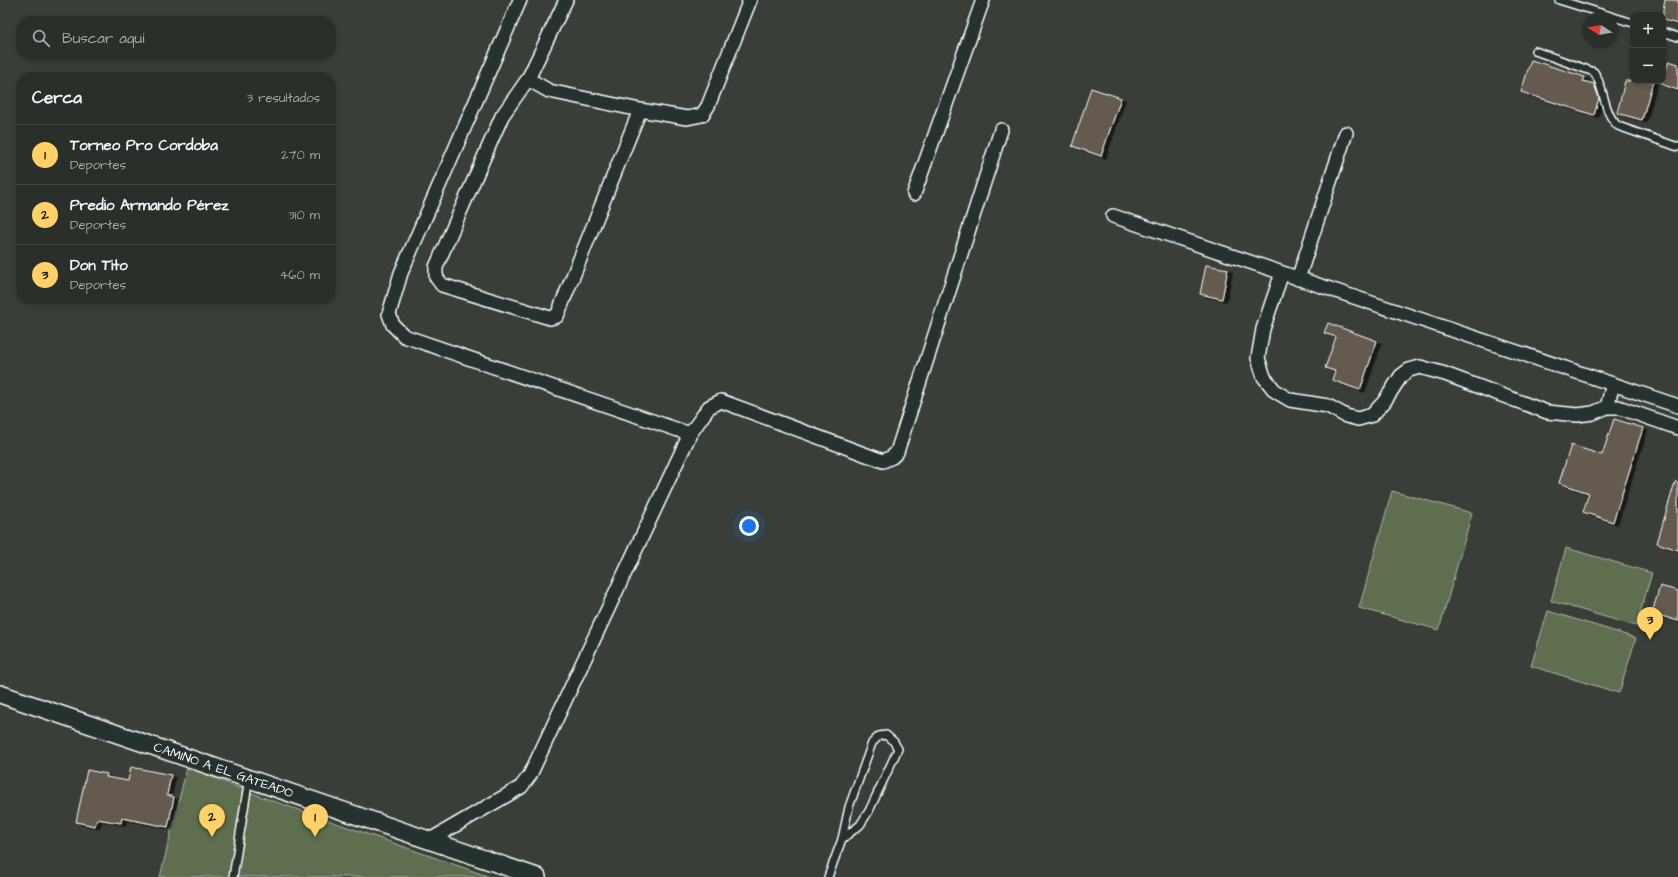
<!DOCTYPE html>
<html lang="es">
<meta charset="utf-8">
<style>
body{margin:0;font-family:"Architects Daughter",sans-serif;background:#373b36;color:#f1f3f6}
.controls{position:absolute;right:12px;top:12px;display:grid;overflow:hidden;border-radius:8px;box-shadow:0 2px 6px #0003}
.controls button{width:36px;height:36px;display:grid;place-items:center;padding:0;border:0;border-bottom:1px solid #474a47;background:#2b2f2a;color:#f1f3f6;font:20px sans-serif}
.compass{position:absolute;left:1582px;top:12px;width:36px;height:36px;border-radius:50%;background:#2b2f2a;box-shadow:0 2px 6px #0003;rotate:281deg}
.you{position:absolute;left:749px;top:526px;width:14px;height:14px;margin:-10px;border:3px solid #fff;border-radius:50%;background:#1a73e8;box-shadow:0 0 0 6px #1a73e833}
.badge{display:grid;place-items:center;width:26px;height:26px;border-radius:50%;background:#ffd166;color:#111;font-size:13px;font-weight:700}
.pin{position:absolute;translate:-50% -33px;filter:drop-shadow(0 1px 2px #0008)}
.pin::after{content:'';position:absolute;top:21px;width:14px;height:12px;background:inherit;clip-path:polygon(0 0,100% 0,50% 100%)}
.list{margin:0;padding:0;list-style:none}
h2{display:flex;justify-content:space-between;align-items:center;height:52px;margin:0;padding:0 16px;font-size:17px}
h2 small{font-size:13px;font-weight:400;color:#a6a9a8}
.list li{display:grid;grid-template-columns:26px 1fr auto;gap:12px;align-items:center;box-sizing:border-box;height:60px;padding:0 16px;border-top:1px solid #474a47}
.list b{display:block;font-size:15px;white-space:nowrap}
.list p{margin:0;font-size:13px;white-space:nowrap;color:#a6a9a8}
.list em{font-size:13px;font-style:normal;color:#a6a9a8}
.icon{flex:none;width:22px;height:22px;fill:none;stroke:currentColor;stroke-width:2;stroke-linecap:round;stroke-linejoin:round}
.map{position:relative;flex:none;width:1678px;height:877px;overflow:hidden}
.search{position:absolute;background:#2b2f2a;box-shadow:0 2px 6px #0003;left:16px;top:16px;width:320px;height:44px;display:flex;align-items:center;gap:10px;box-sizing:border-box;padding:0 14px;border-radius:16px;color:#a6a9a8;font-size:15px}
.panel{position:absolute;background:#2b2f2a;box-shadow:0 2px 6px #0003;left:16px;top:72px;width:320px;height:232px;border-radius:16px}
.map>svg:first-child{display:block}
.green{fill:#5f6e50;stroke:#afb6a8}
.building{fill:#655a50;stroke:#fff;filter:url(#shadow)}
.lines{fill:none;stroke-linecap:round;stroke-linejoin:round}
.service-casing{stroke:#fff;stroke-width:10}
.minor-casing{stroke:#fff;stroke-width:16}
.tertiary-casing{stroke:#fff;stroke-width:20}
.service{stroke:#26332d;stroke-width:7}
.minor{stroke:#26332d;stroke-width:13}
.tertiary{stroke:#26332d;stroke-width:17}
.labels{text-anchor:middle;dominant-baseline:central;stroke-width:4;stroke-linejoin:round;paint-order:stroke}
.street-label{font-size:13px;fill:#fff;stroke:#26332d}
</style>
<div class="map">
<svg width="1678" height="877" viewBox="0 0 1678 877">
<defs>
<filter id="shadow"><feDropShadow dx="4.5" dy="2.5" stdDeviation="0" flood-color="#0009"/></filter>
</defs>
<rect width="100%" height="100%" fill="#393f38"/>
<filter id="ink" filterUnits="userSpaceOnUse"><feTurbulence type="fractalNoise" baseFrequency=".025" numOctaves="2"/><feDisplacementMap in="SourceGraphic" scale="8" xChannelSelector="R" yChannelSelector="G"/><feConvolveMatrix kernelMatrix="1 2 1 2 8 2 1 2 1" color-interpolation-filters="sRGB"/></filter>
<g filter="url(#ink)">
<path class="green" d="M 1392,491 L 1472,513 L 1439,630 L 1359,608 Z
M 1566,548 L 1652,573 L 1636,626 L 1551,601 Z
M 1548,611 L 1636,638 L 1619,693 L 1531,666 Z
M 187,767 L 262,797 L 490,877 L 160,877 Z"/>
<path class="building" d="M 1665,0 L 1678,0 L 1678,24 L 1663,20 L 1663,10 Z
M 1531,60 L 1585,77 L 1583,81 L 1594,84 L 1599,98 L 1594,115 L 1521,92 Z
M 1669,61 L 1678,64 L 1678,90 L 1661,84 Z
M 1625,81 L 1653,81 L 1642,120 L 1617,113 Z
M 1091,88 L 1121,98 L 1101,156 L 1072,146 Z
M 1206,265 L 1228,269 L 1222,299 L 1200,294 Z
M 1328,323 L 1377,341 L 1360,390 L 1332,380 L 1335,371 L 1325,368 L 1336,337 L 1324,333 Z
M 1614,419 L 1643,428 L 1613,522 L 1583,512 L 1589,493 L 1559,483 L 1571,445 L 1602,455 Z
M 1675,482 L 1678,482 L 1678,550 L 1657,543 Z
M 1660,586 L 1678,591 L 1678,621 L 1652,613 Z
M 131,767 L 171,775 L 167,795 L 174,797 L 168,827 L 122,818 L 121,823 L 97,819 L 95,826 L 76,822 L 87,770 L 107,774 L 106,777 L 128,781 Z"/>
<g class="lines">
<defs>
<path id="service" d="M 1559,0 L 1633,23
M 1663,32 L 1678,37
M 1535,51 L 1594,72 C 1605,88 1603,113 1618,126 L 1678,147
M 233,877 L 249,778
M 828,877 L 842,839 L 849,807 L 872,743 L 879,736 L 886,735 L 894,742 L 898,749 L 869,811 L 860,825 L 842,839"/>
<path id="minor" d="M 520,0 L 401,273 L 389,314 L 393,325 L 404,336 L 690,434
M 566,0 L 528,79 L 502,116 L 436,267 L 436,277 L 442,285 L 550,318 L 557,316 L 640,110
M 528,79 L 549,91 L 640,110 L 687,118 L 702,115 L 708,106 L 750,0
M 914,194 L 983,0
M 1113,216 L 1678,406
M 1282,273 L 1263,329 L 1258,358 L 1264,377 L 1275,391 L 1290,400 L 1328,406 L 1346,416 L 1358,419 L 1372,415 L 1384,402 L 1401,376 L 1409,370 L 1420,367 L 1445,374 L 1547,412 L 1578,415 L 1593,413 L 1607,407 L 1618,407 L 1678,428
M 1298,279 L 1346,133
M 1607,407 L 1613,384
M 430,840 L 521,787 L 530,775 L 690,434 L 709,407 L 721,401 L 883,461 L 892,457 L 897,452 L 1001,130"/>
<g id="tertiary">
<path id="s1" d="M 0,694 L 537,877"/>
</g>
</defs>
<use href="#service" class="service-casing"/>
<use href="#minor" class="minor-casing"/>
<use href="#tertiary" class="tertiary-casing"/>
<use href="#service" class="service"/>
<use href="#minor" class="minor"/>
<use href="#tertiary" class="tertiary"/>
</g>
</g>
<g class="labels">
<g class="street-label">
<text stroke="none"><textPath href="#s1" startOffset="236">CAMINO A EL GATEADO</textPath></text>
</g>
</g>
</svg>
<div class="controls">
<button>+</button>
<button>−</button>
</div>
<svg class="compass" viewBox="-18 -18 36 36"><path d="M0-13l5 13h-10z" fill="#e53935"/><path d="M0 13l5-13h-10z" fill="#a6a9a8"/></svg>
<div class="you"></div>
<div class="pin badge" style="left:315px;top:837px">1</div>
<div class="pin badge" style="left:212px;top:837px">2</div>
<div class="pin badge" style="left:1650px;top:640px">3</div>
<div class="search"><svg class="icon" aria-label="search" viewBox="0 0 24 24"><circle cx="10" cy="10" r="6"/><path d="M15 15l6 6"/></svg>Buscar aquí</div>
<section class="panel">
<h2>Cerca<small>3 resultados</small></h2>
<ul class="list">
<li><span class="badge">1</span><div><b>Torneo Pro Cordoba</b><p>Deportes</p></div><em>270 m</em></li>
<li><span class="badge">2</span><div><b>Predio Armando Pérez</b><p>Deportes</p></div><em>310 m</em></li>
<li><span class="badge">3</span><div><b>Don Tito</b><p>Deportes</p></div><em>460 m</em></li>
</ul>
</section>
</div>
